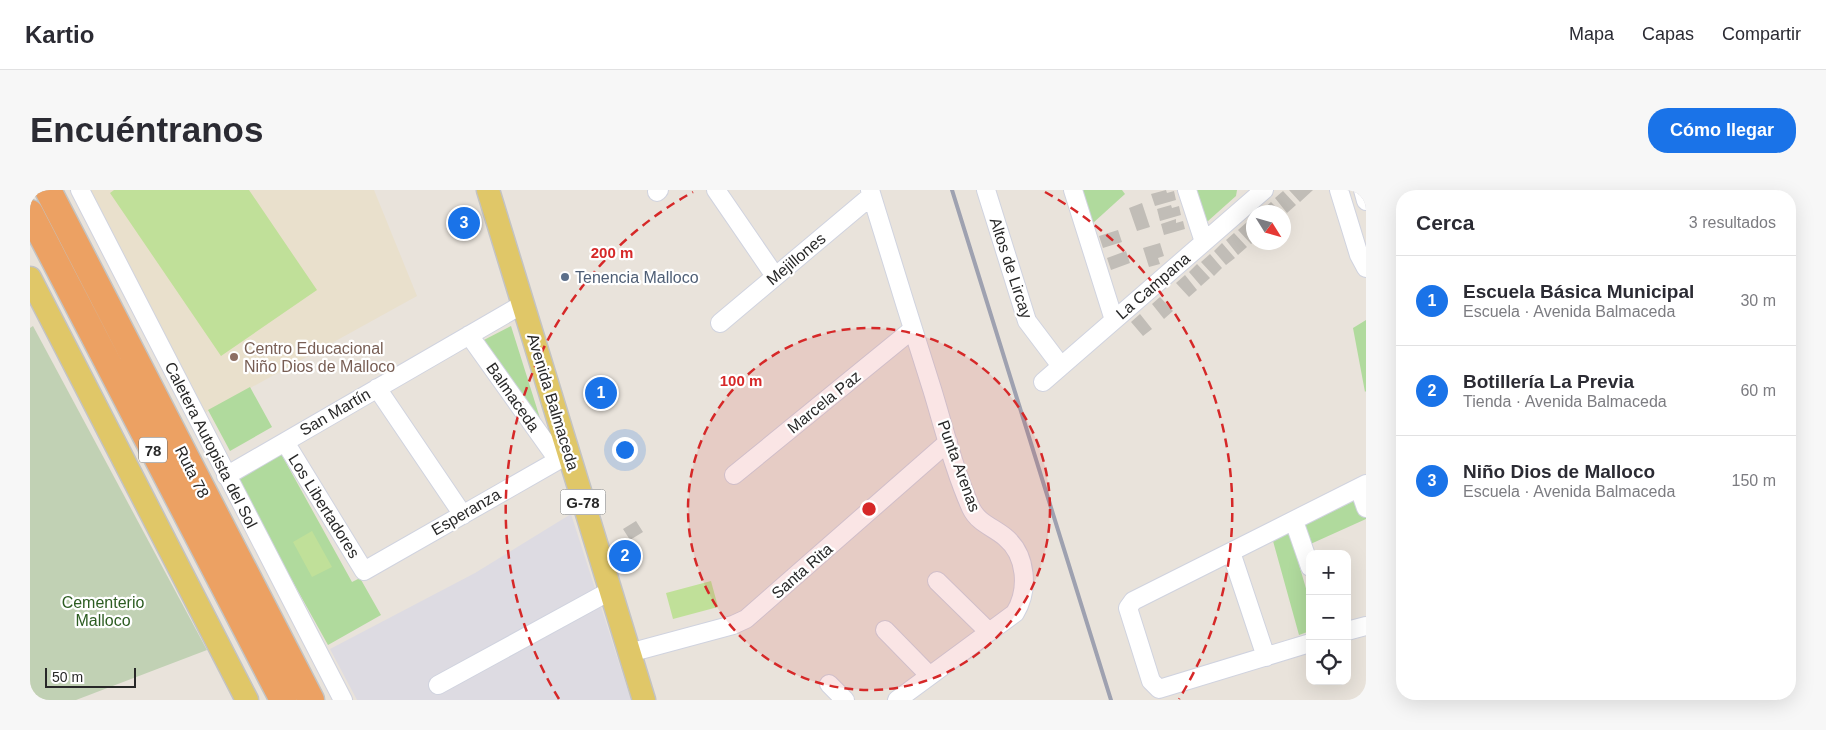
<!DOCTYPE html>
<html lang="es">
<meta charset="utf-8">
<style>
body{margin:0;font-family:Arial,sans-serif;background:#f7f7f7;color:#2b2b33}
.controls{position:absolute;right:15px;bottom:15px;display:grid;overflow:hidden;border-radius:10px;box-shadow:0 5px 20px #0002}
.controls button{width:45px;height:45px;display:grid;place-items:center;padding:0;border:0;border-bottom:1px solid #e1e1e2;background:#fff;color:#2b2b33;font:25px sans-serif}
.compass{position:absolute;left:1216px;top:15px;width:45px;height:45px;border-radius:50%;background:#fff;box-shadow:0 5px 20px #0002;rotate:127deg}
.scale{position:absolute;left:15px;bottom:12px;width:91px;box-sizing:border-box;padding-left:5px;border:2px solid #282828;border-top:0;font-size:14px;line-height:18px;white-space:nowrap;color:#282828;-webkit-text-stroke:4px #fff;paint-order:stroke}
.you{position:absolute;left:594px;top:259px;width:18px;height:18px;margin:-12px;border:4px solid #fff;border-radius:50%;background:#1a73e8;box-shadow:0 0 0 8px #1a73e833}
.badge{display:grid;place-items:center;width:32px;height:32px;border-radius:50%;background:#1a73e8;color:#fff;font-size:16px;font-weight:700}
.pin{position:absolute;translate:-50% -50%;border:2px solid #fff;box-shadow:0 1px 5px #0006}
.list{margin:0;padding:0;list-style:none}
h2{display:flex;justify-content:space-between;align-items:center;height:65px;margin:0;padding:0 20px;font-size:21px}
h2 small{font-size:16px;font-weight:400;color:#7c7c81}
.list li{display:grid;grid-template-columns:32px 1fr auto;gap:15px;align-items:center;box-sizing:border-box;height:90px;padding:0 20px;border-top:1px solid #e1e1e2}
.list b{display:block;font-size:19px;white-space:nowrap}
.list p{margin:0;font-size:16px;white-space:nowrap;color:#7c7c81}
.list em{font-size:16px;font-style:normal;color:#7c7c81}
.icon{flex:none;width:28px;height:28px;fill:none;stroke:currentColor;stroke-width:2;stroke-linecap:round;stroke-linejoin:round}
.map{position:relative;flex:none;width:1336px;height:510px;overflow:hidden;border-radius:20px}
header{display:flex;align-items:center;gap:30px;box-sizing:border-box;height:70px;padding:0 25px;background:#fff;border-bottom:1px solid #e1e1e2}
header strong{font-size:24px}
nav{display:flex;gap:28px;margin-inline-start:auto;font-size:18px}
.intro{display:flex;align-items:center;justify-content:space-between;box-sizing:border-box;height:120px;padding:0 30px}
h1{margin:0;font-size:35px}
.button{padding:12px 22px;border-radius:20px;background:#1a73e8;color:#fff;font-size:18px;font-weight:700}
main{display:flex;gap:30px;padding:0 30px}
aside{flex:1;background:#fff;border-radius:20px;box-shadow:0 5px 20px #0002}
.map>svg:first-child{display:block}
.industrial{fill:#dddbe2}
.education{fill:#e9e0cc}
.green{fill:#b0da9d}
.cemetery{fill:#c1d1b4}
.pitch{fill:#c0e099}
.building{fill:#c1bdb7}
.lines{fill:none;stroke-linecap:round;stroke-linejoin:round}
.minor-casing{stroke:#d0d3df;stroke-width:20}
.major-casing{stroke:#c3c3c3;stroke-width:25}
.highway-casing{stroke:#c3c3c3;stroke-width:29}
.minor{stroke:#fff;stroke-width:18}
.major{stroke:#e0c768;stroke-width:22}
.highway{stroke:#eca163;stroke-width:26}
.rail{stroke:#9ea1b0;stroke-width:4}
.ring{fill:none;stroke:#d62828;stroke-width:2.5;stroke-dasharray:9 6}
.service-dot{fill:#5c6f8a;stroke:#fff;stroke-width:2}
.education-dot{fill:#8d6e63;stroke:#fff;stroke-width:2}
.labels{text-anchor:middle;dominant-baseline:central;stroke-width:4.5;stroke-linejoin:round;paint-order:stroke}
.shield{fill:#fff;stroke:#686868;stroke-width:1}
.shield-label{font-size:15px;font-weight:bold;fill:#282828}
.street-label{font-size:16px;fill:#282828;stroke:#fff}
.service-label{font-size:16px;fill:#4e5e75;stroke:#fff;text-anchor:start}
.education-label{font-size:16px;fill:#785e54;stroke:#fff;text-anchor:start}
.park-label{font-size:16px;fill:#2c5c21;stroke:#fff}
.centre{fill:#d62828;stroke:#fff;stroke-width:2.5}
.ring-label{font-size:15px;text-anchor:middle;font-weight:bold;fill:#d62828;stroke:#fff;stroke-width:4.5;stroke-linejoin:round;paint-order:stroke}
</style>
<header>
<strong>Kartio</strong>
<nav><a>Mapa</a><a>Capas</a><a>Compartir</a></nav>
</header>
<div class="intro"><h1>Encuéntranos</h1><a class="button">Cómo llegar</a></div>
<main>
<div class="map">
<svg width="1336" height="510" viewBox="0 0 1336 510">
<rect width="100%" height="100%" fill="#e9e3db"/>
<path class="industrial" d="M 541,324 L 601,510 L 327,510 L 300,459 L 445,383 Z"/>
<path class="education" d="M 49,0 L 344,0 L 387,106 L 164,229 Z"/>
<path class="green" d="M 1052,0 L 1092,0 L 1095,4 L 1063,33 Z
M 1160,0 L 1207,0 L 1206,6 L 1178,31 L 1169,30 Z
M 1336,130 L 1336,201 L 1335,202 L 1323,138 Z
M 481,136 L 515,244 L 450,152 Z
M 220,197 L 242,237 L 200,261 L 178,220 Z
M 249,260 L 322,392 L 330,388 L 351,425 L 298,455 L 204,286 Z
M 1336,305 L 1336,329 L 1265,361 L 1280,412 L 1280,441 L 1269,445 L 1243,351 Z"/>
<path class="cemetery" d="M 3,136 L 177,460 L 46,510 L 0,510 L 0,138 Z"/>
<path class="pitch" d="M 84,0 L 219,0 L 287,100 L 191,166 L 80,3 Z
M 282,341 L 302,377 L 282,387 L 263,352 Z
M 681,391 L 688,417 L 643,429 L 636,403 Z"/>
<path class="building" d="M 1136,0 L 1137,3 L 1144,1 L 1146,10 L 1125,16 L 1121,4 Z
M 1259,0 L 1283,0 L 1270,12 Z
M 1253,1 L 1266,15 L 1257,23 L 1245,8 Z
M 1241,12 L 1251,22 L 1235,22 L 1233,19 Z
M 1112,13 L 1120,37 L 1107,41 L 1099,18 Z
M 1141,15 L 1142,18 L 1149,16 L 1151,25 L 1130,31 L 1127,19 Z
M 1146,29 L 1146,33 L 1153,31 L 1155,39 L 1134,45 L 1131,34 Z
M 1217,32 L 1224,40 L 1224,52 L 1221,54 L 1208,40 Z
M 1088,40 L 1092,52 L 1073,58 L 1069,46 Z
M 1204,43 L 1217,57 L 1208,65 L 1196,50 Z
M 1130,53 L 1134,66 L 1128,68 L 1130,74 L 1119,77 L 1113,58 Z
M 1192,53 L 1205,68 L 1196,75 L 1184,61 Z
M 1096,61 L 1100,73 L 1081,80 L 1077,68 Z
M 1180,64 L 1192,78 L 1184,86 L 1171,72 Z
M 1167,74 L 1180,88 L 1171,96 L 1159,82 Z
M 1155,85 L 1167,100 L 1159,107 L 1146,93 Z
M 1130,107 L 1143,121 L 1134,129 L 1122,114 Z
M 1110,124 L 1122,139 L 1113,146 L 1101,132 Z
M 606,331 L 613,342 L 600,350 L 593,339 Z
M 608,358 L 611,366 L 594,371 L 591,363 Z"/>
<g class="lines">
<defs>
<path id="minor" d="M 50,0 L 313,510
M 686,0 L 745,86
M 840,0 C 860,66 881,133 902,199 C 914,238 924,280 941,318 C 948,333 963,337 975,347 C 997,365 999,400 985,423 L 867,510
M 956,0 L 997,131 L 1031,176
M 1043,0 L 1084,130
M 1157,0 L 1174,52
M 1309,0 L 1329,65 L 1336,78
M 1333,0 L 1336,11
M 627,2 L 629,0
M 690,133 L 841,6
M 439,145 L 528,270
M 1013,192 L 1234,0
M 347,198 L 433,325
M 255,252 L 334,381 L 539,264
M 704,285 L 883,139
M 196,286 L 493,114
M 1329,298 L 1336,318
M 1264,331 L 1280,377
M 1201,362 L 1236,467
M 907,391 L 959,442
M 855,440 L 899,485
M 1317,441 L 1336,436
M 1280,453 L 1129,499 L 1121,491 L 1098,418 L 1103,411 L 1336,294
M 599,463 L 703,435 L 716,429 L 918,252
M 799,494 L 815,510
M 408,495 L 580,401"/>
<path id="major" d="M 458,0 L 614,510
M 0,88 L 217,510"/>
<path id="highway" d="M 18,0 L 281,510
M 0,23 L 253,510"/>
</defs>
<use href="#minor" class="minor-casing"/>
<use href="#major" class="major-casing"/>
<use href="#highway" class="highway-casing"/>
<use href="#minor" class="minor"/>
<use href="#major" class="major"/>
<use href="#highway" class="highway"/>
<path class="rail" d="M 922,0 L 1081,510"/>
</g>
<circle cx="839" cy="319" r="181" fill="#d62828" fill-opacity=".12"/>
<g class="ring">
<circle cx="839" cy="319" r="181"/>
<path d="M529 509A363 363 0 0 1 663 2M1015 2A363 363 0 0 1 1149 509"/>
</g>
<circle class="service-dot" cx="535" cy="87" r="5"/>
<circle class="education-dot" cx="204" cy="167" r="5"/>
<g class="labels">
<g class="shield">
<rect x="109" y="247.5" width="28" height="25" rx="4"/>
<rect x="530.5" y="299.5" width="45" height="25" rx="4"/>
</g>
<g class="shield-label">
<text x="123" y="260">78</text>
<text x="553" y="312">G-78</text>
</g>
<g class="street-label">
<text transform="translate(766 69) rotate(-40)">Mejillones</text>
<text transform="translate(981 78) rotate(72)">Altos de Lircay</text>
<text transform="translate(1123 96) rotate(-41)">La Campana</text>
<text transform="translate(483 207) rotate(55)">Balmaceda</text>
<text transform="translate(523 212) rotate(73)">Avenida Balmaceda</text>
<text transform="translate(794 212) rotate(-39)">Marcela Paz</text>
<text transform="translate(305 222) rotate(-30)">San Martín</text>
<text transform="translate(181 255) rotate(63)">Caletera Autopista del Sol</text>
<text transform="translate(929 276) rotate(70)">Punta Arenas</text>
<text transform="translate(162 282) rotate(63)">Ruta 78</text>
<text transform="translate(294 316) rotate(58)">Los Libertadores</text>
<text transform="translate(436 322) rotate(-30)">Esperanza</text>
<text transform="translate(772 381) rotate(-41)">Santa Rita</text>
</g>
<g class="service-label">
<text x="545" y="87">Tenencia Malloco</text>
</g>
<g class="education-label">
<text x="214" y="158">Centro Educacional<tspan x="214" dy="18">Niño Dios de Malloco</tspan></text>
</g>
<g class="park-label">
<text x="73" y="412">Cementerio<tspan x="73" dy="18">Malloco</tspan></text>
</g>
</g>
<circle cx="839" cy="319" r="8" class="centre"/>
<g class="ring-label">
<text x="582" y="68">200 m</text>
<text x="711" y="196">100 m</text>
</g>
</svg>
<div class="controls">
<button>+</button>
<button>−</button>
<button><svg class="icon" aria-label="locate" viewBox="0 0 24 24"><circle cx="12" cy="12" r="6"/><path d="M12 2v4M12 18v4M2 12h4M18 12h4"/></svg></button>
</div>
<svg class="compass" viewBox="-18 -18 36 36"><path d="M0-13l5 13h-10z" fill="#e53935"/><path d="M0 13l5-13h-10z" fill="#7c7c81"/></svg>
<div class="scale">50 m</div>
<div class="you"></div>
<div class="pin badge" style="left:571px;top:203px">1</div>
<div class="pin badge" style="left:595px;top:366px">2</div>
<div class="pin badge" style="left:434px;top:33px">3</div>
</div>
<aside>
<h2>Cerca<small>3 resultados</small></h2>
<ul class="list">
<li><span class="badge">1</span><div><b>Escuela Básica Municipal</b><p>Escuela · Avenida Balmaceda</p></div><em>30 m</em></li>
<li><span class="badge">2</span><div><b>Botillería La Previa</b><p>Tienda · Avenida Balmaceda</p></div><em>60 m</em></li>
<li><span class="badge">3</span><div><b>Niño Dios de Malloco</b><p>Escuela · Avenida Balmaceda</p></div><em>150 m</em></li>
</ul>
</aside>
</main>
